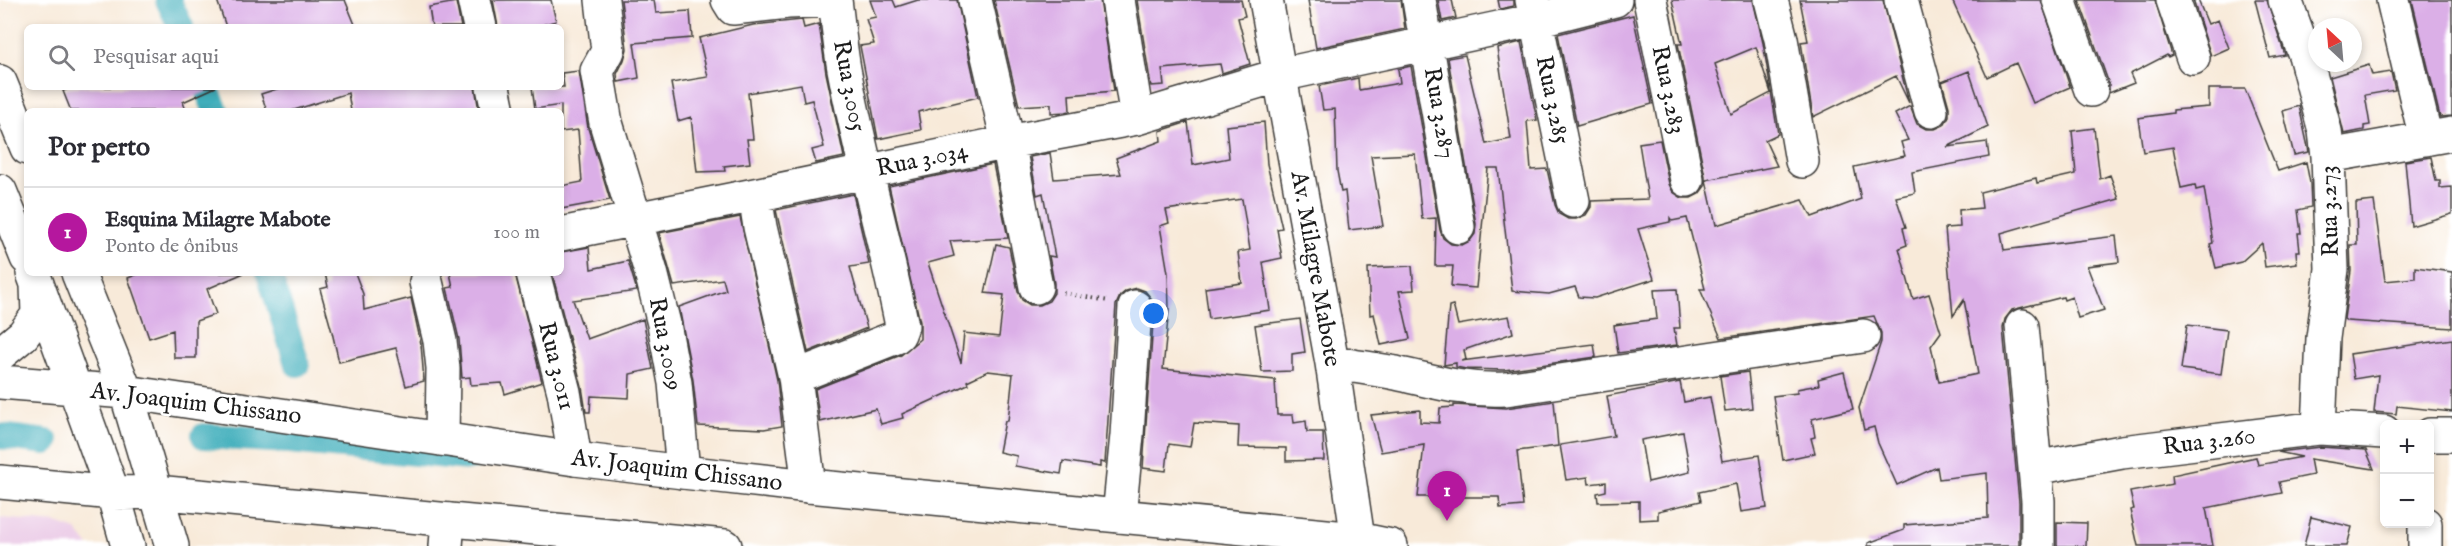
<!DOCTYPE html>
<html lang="pt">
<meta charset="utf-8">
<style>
body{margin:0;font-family:"IM FELL English",serif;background:#f7f7f7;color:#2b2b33}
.controls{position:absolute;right:18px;bottom:18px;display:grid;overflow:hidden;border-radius:9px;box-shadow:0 3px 9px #0003}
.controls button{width:54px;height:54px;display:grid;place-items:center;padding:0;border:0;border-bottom:2px solid #e1e1e2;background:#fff;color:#2b2b33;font:30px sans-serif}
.compass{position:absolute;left:2308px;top:18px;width:54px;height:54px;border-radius:50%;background:#fff;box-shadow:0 3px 9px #0003;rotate:334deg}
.you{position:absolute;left:1154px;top:314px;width:21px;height:21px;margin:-15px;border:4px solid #fff;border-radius:50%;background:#1a73e8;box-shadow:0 0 0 9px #1a73e833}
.badge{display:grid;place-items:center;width:39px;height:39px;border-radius:50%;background:#b5179e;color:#fff;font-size:20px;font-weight:700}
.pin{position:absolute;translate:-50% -50px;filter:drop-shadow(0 2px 3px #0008)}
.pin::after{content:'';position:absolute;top:32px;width:21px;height:18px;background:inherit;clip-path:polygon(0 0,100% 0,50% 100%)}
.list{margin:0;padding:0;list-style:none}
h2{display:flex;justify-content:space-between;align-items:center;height:78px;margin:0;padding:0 24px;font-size:26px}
h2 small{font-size:20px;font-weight:400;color:#7c7c81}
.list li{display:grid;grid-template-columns:39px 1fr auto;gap:18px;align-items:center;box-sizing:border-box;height:90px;padding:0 24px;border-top:2px solid #e1e1e2}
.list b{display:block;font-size:22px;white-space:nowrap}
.list p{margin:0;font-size:20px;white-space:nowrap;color:#7c7c81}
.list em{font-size:20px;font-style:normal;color:#7c7c81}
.icon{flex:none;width:33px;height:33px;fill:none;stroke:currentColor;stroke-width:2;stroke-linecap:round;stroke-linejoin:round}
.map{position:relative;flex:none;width:2452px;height:546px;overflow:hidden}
.search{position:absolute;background:#fff;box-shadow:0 3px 9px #0003;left:24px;top:24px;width:540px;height:66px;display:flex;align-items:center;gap:15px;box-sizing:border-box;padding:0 21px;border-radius:9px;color:#7c7c81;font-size:22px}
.panel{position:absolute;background:#fff;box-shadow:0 3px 9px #0003;left:24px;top:108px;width:540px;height:168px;border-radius:9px}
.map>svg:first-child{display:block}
.built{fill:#edd0e9}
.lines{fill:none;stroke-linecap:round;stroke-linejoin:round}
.canal{stroke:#3faebb;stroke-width:26}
.building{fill:#dbafe7;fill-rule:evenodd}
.minor-casing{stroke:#3d3b38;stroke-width:36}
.major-casing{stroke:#3d3b38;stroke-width:36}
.path{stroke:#3d3b38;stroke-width:4;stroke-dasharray:1.5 4.5;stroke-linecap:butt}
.minor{stroke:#fff;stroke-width:33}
.major{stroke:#fff;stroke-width:33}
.labels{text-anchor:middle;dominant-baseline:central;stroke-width:5;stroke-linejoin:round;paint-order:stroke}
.street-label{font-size:24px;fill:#1c1c1c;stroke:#fff}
</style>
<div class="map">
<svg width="2452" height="546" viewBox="0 0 2452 546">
<rect width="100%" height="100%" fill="#fff"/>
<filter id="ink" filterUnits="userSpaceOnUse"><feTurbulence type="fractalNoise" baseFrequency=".0167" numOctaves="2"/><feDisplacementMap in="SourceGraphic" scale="12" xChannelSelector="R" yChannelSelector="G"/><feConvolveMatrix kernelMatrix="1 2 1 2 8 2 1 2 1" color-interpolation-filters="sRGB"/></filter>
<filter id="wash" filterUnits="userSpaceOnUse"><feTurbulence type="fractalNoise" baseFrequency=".008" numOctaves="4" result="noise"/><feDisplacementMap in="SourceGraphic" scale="24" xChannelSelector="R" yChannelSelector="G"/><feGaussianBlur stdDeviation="1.35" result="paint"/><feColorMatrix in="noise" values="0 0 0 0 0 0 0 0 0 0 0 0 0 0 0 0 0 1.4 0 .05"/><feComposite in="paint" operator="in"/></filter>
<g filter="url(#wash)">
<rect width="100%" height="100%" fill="#f8ead9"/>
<path class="built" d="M 0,518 L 56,523 L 76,530 L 89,546 L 0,546 Z"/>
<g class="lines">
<path class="canal" d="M 168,0 L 181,27
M 206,87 L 216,111
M 269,273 L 297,364
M 0,436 L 46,442
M 204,436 L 290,441 L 469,458"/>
</g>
<g id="blocks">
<path class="building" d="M 217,0 L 345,0 L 356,27 L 226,27 Z
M 493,0 L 551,0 L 556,21 L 535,27 L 498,27 Z
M 621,0 L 654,0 L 656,13 L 690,11 L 692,38 L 634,43 L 639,78 L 618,82 L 617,74 L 624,60 L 627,49 Z
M 870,0 L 893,0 L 896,7 L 918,0 L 957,0 L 978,97 L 918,112 L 921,130 L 878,139 L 860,46 L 874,44 L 866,19 L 876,17 Z
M 994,0 L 1100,0 L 1114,91 L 1069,95 L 1070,111 L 1065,112 L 1051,113 L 1051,104 L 1019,106 Z
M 1137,0 L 1241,0 L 1245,16 L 1238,18 L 1250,64 L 1222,73 L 1220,64 L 1162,69 L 1164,85 L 1151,86 Z
M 1308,0 L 1401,0 L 1405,29 L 1316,48 Z
M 1438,0 L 1452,0 L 1456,18 L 1442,21 Z
M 1498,0 L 1514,0 L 1514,6 L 1500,9 Z
M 1672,0 L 1753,0 L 1763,43 L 1778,134 L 1765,140 L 1777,166 L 1706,180 L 1716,225 L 1803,200 L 1812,217 L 1861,199 L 1854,167 L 1905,156 L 1901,142 L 1908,140 L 1895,114 L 1910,106 L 1917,124 L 1926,129 L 1935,129 L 1944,125 L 1949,116 L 1949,107 L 1942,82 L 1969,71 L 1988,127 L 1947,147 L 1987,142 L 1989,157 L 1912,172 L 1915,193 L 1896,197 L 1906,227 L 1903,228 L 1907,245 L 1899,248 L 1913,299 L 1929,294 L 1941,332 L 1931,346 L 1939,382 L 1978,374 L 1964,300 L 1953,316 L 1945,228 L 1960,227 L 1959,210 L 1982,208 L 1980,192 L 2036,178 L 2037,183 L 2076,174 L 2072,131 L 2094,128 L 2100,179 L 2110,175 L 2119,199 L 2001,233 L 2004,250 L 2116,236 L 2119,262 L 2087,266 L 2104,310 L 2078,318 L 2072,297 L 2064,300 L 2063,297 L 2012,310 L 2005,319 L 2003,328 L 2019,502 L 2019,546 L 1868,546 L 1868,543 L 1904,530 L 1904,525 L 1988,518 L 1987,473 L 1939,479 L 1937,467 L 1897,485 L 1878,443 L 1874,427 L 1864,430 L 1859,408 L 1881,342 L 1881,333 L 1874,316 L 1721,338 L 1700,289 L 1705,289 L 1687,218 L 1672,221 L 1670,218 L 1670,222 L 1638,229 L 1654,279 L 1595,298 L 1579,297 L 1575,287 L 1549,294 L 1512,291 L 1498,168 L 1488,168 L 1476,288 L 1451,286 L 1453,266 L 1435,266 L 1436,218 L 1422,219 L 1415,154 L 1371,156 L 1383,226 L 1349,230 L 1345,191 L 1341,192 L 1337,171 L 1335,109 L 1323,110 L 1319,86 L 1358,78 L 1359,90 L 1400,83 L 1398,69 L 1411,66 L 1440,230 L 1443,238 L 1451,244 L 1462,245 L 1470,241 L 1475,234 L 1476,224 L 1448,58 L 1465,55 L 1486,144 L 1511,139 L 1497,48 L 1521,42 L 1537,120 L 1527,121 L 1531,170 L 1547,169 L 1555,205 L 1559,214 L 1568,219 L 1576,219 L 1586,215 L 1591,207 L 1591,201 L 1648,199 L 1639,143 L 1660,140 L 1669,184 L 1673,192 L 1682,198 L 1691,198 L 1699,194 L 1705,186 L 1705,176 L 1678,44 L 1682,44 ZM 1756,47 L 1771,93 L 1731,114 L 1715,64 Z
M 1800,0 L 1883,0 L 1909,103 L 1896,76 L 1813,117 L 1801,42 L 1808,41 Z
M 1952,0 L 2041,0 L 2070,87 L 2033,103 L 2016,63 L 1987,77 Z
M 2079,0 L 2155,0 L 2172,55 L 2168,57 L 2167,55 L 2130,74 L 2134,83 L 2109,93 L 2109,84 Z
M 2193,0 L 2198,0 L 2208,24 L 2218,20 L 2229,48 L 2211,56 Z
M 2255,0 L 2267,0 L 2285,55 L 2270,58 Z
M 2412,0 L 2452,0 L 2452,116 L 2440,117 Z
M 456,2 L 461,27 L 432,27 L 429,7 Z
M 1633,15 L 1652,104 L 1577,126 L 1558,34 Z
M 802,20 L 804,28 L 819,24 L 826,73 L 844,157 L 816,163 L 812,150 L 824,147 L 812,100 L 804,102 L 801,84 L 748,93 L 753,139 L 747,139 L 750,163 L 724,166 L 725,171 L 697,172 L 691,117 L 678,121 L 671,83 L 708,77 L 699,38 L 753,25 Z
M 2369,65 L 2372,75 L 2391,72 L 2395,90 L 2365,95 L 2370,125 L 2364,126 L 2364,130 L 2344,134 L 2330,77 Z
M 579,71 L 588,128 L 610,200 L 561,209 L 561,186 L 582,182 L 578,130 L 561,132 L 561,105 L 535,109 L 532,87 L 564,87 L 562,73 Z
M 73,87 L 216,87 L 183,102 L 186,111 L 71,111 L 63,91 Z
M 283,87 L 475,87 L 479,111 L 351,111 L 348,93 L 291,111 L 267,111 L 261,94 Z
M 2209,89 L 2245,89 L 2278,171 L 2306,162 L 2310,183 L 2311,207 L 2298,210 L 2301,233 L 2298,233 L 2300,251 L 2296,251 L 2297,263 L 2265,267 L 2262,243 L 2241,262 L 2216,268 L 2210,244 L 2213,243 L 2204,188 L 2196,190 L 2195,185 L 2181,188 L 2173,147 L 2143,152 L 2138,118 L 2173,113 L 2173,110 L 2209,107 Z
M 2299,106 L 2309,152 L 2294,155 L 2283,111 Z
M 1188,122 L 1193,165 L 1229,158 L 1226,126 L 1264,122 L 1267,164 L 1282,228 L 1277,229 L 1282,258 L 1263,262 L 1270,310 L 1209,319 L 1205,288 L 1242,283 L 1238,252 L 1250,250 L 1242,199 L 1166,210 L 1169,223 L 1160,226 L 1168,273 L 1169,309 L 1163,369 L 1275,380 L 1277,415 L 1293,415 L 1294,423 L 1306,421 L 1307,432 L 1323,432 L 1324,460 L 1286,461 L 1286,448 L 1238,447 L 1239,426 L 1194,423 L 1190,447 L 1169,444 L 1166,471 L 1143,468 L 1154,308 L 1151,298 L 1145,291 L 1137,288 L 1126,291 L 1120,296 L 1116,305 L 1105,463 L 1100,462 L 1100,467 L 1063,461 L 1061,474 L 1015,466 L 1017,456 L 999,452 L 1005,421 L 1008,421 L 1013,374 L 988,371 L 967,381 L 968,384 L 902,414 L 903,418 L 881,424 L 876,409 L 820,422 L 815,389 L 901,355 L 920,339 L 920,322 L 889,186 L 993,164 L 1008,238 L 950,241 L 954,256 L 928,263 L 961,363 L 964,333 L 999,337 L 1004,295 L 985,293 L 996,244 L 1009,247 L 1018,291 L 1022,300 L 1030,305 L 1040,305 L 1049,301 L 1054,293 L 1054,283 L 1049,256 L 1055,257 L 1043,193 L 1037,195 L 1030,157 L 1050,153 L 1054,179 L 1121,174 L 1116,158 L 1161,141 L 1160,131 Z
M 2431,157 L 2436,181 L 2440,181 L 2440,188 L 2452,187 L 2452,214 L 2411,226 L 2405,161 Z
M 853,194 L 869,264 L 850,267 L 867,328 L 808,352 L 776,210 Z
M 2374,201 L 2385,281 L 2415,278 L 2415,267 L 2452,272 L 2452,328 L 2347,321 L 2344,319 L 2351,271 L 2350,245 L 2357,245 L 2356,203 Z
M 740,217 L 777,380 L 782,426 L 764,429 L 698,426 L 693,380 L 679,307 L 726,290 L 723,279 L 674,286 L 659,233 Z
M 589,247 L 591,269 L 628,261 L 637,291 L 573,300 L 587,339 L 643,319 L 653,369 L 630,374 L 629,398 L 591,396 L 590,412 L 586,412 L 582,387 L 552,273 L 561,273 L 561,252 Z
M 1412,266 L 1414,290 L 1399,291 L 1410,339 L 1381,345 L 1374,314 L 1370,315 L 1368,268 Z
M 141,273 L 244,273 L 207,289 L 216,314 L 196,321 L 196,358 L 174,358 L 173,330 L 149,338 L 128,278 Z
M 325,273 L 355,273 L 363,294 L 364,310 L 411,298 L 421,344 L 424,381 L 406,386 L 396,348 L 339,362 L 332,332 L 320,289 L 328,287 Z
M 450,273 L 515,273 L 542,382 L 505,394 L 502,383 L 471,385 L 470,377 L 462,378 L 459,339 L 447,288 L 453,287 Z
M 1677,289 L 1680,328 L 1674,328 L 1677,345 L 1618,353 L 1614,325 L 1657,319 L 1654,290 Z
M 1453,305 L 1458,325 L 1509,316 L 1513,333 L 1464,350 L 1466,360 L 1461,361 L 1594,344 L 1596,357 L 1504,370 L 1466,369 L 1456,367 L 1456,363 L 1444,365 L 1449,306 Z
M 1300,319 L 1305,352 L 1292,354 L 1292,371 L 1262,372 L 1255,325 Z
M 2187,325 L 2227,330 L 2221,374 L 2181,369 Z
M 2452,339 L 2452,412 L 2397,406 L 2396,414 L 2374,412 L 2378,375 L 2354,379 L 2350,354 Z
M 1748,372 L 1752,408 L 1725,411 L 1720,376 Z
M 1844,372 L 1853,409 L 1812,419 L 1815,437 L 1811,438 L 1815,453 L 1783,460 L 1773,396 L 1797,393 L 1797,389 L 1819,385 L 1818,379 Z
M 1680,382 L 1684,402 L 1710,397 L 1722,461 L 1759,455 L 1767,508 L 1741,512 L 1736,484 L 1699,492 L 1701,501 L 1658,511 L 1658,519 L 1639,520 L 1639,501 L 1598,502 L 1597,493 L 1606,491 L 1606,482 L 1589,484 L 1588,477 L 1566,480 L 1560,445 L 1614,436 L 1607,396 ZM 1683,432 L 1690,472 L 1648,482 L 1641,440 Z
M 1554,401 L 1558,446 L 1517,451 L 1523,506 L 1500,508 L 1499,497 L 1418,497 L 1424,445 L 1381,452 L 1371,415 L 1420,410 L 1420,422 L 1439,423 L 1440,408 L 1454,407 L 1454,405 L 1506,408 Z
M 2320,447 L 2366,450 L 2374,469 L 2310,459 L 2313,475 L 2279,482 L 2282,493 L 2206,508 L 2213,546 L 2138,546 L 2130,510 L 2134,509 L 2130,492 L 2173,484 L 2172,475 L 2256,457 L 2258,465 L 2302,457 L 2278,452 Z
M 2311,517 L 2352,527 L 2347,546 L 2304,546 Z
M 2057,522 L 2087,523 L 2086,546 L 2057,546 Z"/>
</g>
</g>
<g filter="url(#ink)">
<use href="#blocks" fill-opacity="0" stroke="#3d3b38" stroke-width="1.5"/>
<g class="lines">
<defs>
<path id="minor" d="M 474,0 L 480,27
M 602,0 L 608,51 L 597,71 L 606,123 L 651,272 L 664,324 L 675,383 L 683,472
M 728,0 L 733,8 L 788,2 L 835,0
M 975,0 L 1008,142 L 1036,287
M 1118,0 L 1137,118
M 1266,0 L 1332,363 L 1359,546
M 1419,0 L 1458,227
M 1532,0 L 1573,201
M 1650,0 L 1687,180
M 1771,0 L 1781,39 L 1802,161
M 1901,0 L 1931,111
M 2059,0 L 2091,90
M 2173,0 L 2193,58
M 2285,0 L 2305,55 L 2325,131 L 2328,156 L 2332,269 L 2323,338 L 2319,428
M 2393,0 L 2426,139
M 493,87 L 498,111
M 2328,156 L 2452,134
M 755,195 L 760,227 L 795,377 L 809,486
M 561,234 L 755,195 L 1008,142 L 1137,118 L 1280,75 L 1536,20 L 1615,0
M 533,273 L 564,392 L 575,459
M 426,282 L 440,341 L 443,368 L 442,439
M 2022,326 L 2038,501 L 2038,546
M 1332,363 C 1353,366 1375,369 1396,373 C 1435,382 1466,391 1506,389 L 1863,336
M 795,377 L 894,338 L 899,334 L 902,326 C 885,239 860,155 844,69 C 840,46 838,23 835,0
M 2430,435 L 2452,435
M 2035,468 L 2122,452 L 2319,428 L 2384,432
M 1119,516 L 1127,435 L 1135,307
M 2425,524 L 2425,546
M 446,546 L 448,520"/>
<path id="major" d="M 0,82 L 27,148
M 0,191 L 27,258
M 33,273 L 113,493 L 128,546
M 78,273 L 126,392 L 172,546
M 0,354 L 23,335 L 38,315 L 37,285
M 0,382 L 126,392 L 575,459 L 683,472 L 809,486 L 1357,539 L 1391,546
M 0,482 L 113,493 L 156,492 L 725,546"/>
</defs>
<use href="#minor" class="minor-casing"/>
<use href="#major" class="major-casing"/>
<path class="path" d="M 1063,293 L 1109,301"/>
<use href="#minor" class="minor"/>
<use href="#major" class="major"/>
</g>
</g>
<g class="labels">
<g class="street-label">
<text transform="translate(849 86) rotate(79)">Rua 3.005</text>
<text transform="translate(1668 90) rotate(78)">Rua 3.283</text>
<text transform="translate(1552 100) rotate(78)">Rua 3.285</text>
<text transform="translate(1439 113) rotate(80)">Rua 3.287</text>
<text transform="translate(922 160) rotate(-12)">Rua 3.034</text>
<text transform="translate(2330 211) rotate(-92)">Rua 3.273</text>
<text transform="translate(1315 269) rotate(80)">Av. Milagre Mabote</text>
<text transform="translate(665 344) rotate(79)">Rua 3.009</text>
<text transform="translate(556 366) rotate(76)">Rua 3.011</text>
<text transform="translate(196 404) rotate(7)">Av. Joaquim Chissano</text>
<text transform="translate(2209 442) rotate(-7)">Rua 3.260</text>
<text transform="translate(677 471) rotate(7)">Av. Joaquim Chissano</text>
</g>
</g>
</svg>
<div class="controls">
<button>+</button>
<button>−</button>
</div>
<svg class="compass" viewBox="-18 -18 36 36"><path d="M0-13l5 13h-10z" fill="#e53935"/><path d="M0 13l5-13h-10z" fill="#7c7c81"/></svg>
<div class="you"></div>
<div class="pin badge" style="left:1447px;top:521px">1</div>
<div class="search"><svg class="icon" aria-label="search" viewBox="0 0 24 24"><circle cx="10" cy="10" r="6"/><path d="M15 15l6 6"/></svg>Pesquisar aqui</div>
<section class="panel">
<h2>Por perto<small></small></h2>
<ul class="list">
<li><span class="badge">1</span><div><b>Esquina Milagre Mabote</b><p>Ponto de ônibus</p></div><em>100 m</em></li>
</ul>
</section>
</div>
